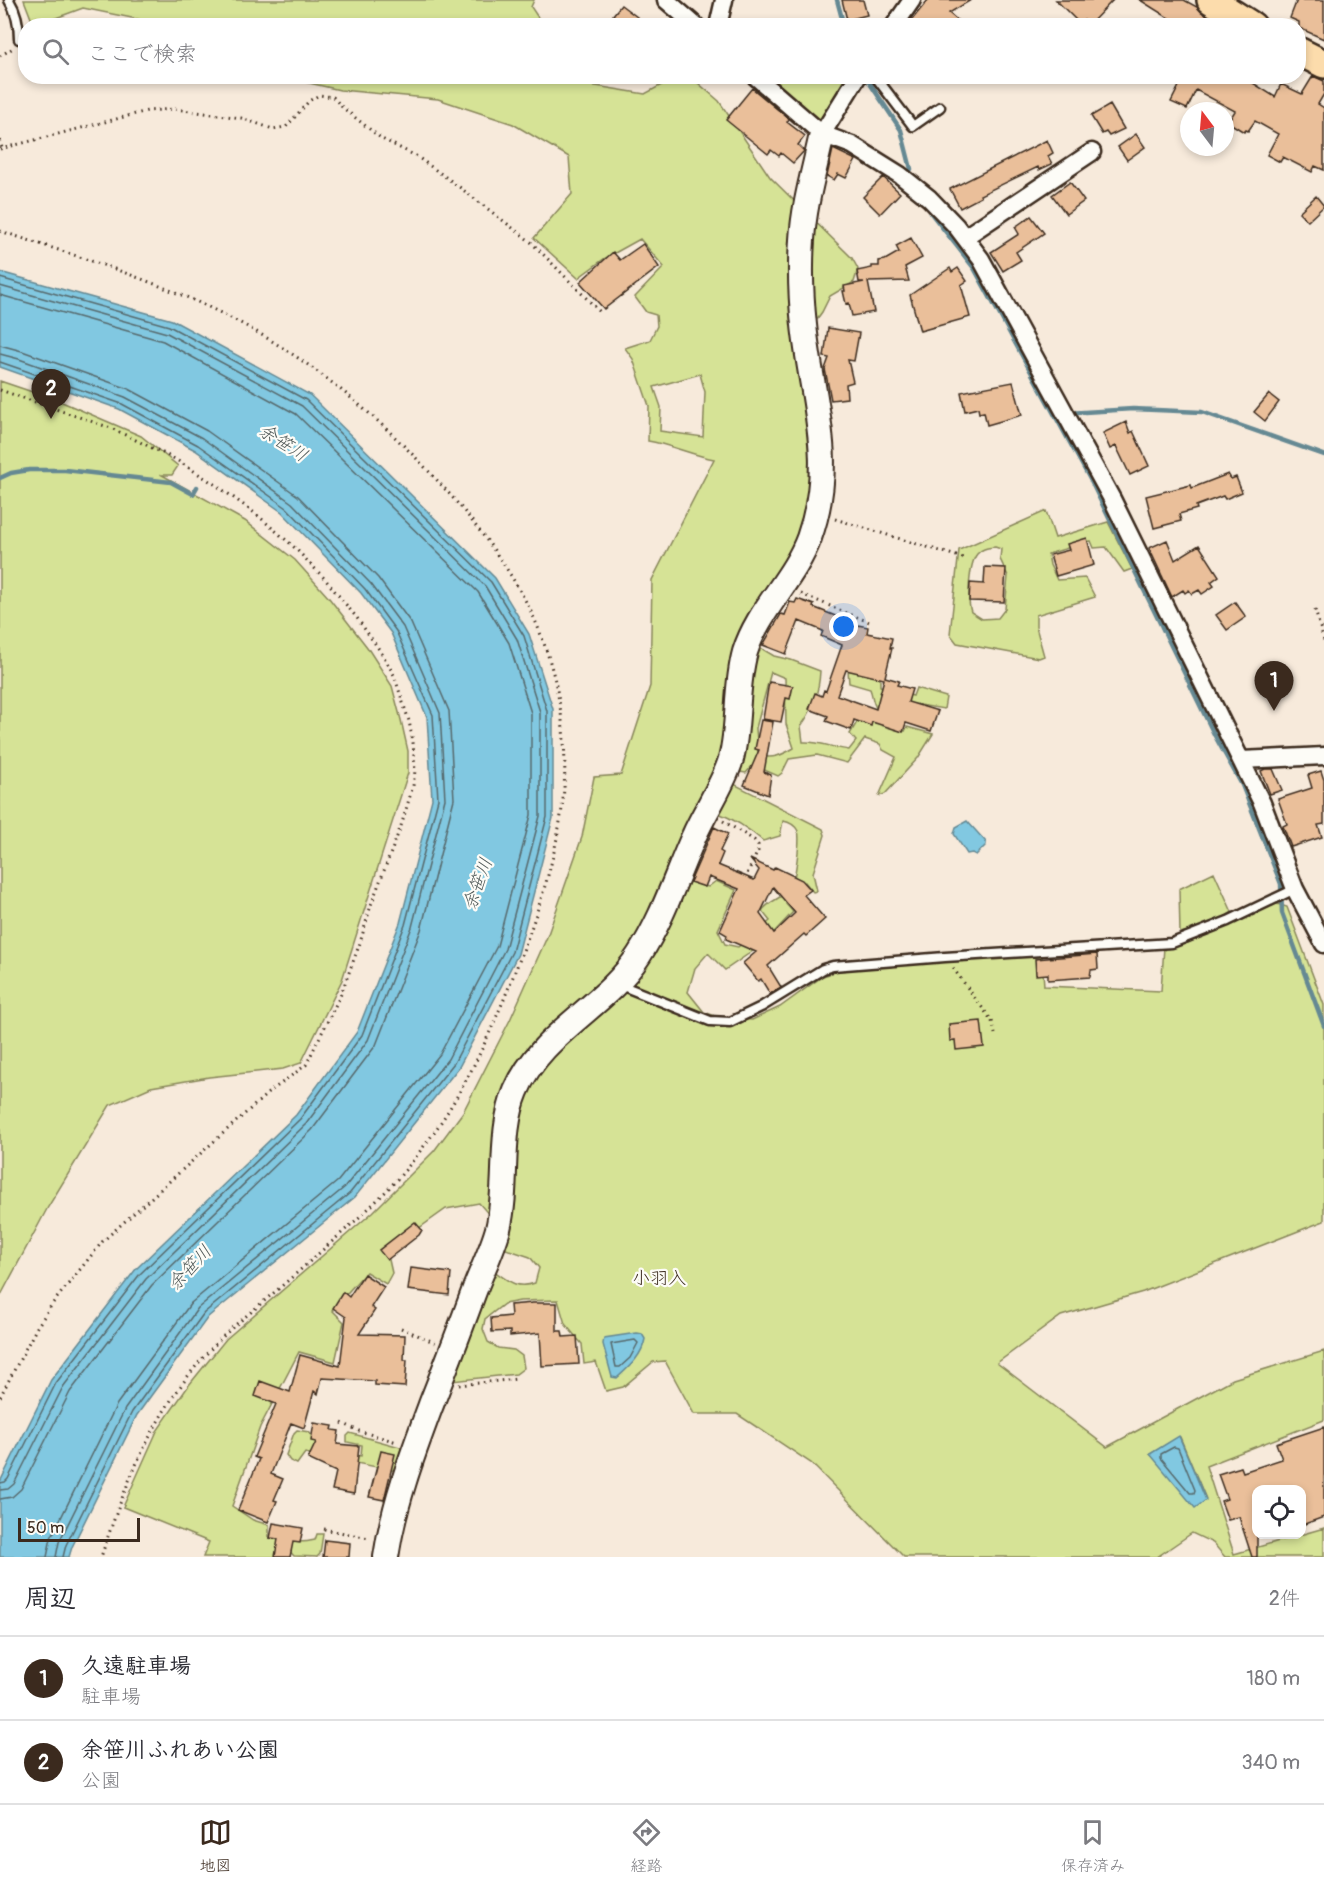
<!DOCTYPE html>
<html lang="ja">
<meta charset="utf-8">
<style>
body{margin:0;font-family:Pangolin,"Klee One",sans-serif;background:#f7f7f7;color:#2b2b33}
.controls{position:absolute;right:18px;bottom:18px;display:grid;overflow:hidden;border-radius:12px;box-shadow:0 3px 9px #0003}
.controls button{width:54px;height:54px;display:grid;place-items:center;padding:0;border:0;border-bottom:2px solid #e1e1e2;background:#fff;color:#2b2b33;font:30px sans-serif}
.compass{position:absolute;left:1180px;top:102px;width:54px;height:54px;border-radius:50%;background:#fff;box-shadow:0 3px 9px #0003;rotate:344deg}
.scale{position:absolute;left:18px;bottom:15px;width:122px;box-sizing:border-box;padding-left:6px;border:3px solid #3b2a1e;border-top:0;font-size:16px;line-height:21px;white-space:nowrap;color:#3b2a1e;-webkit-text-stroke:4px #fdfcf7;paint-order:stroke}
.you{position:absolute;left:844px;top:627px;width:21px;height:21px;margin:-15px;border:4px solid #fff;border-radius:50%;background:#1a73e8;box-shadow:0 0 0 9px #1a73e833}
.badge{display:grid;place-items:center;width:39px;height:39px;border-radius:50%;background:#3b2a1e;color:#fff;font-size:20px;font-weight:700}
.pin{position:absolute;translate:-50% -50px;filter:drop-shadow(0 2px 3px #0008)}
.pin::after{content:'';position:absolute;top:32px;width:21px;height:18px;background:inherit;clip-path:polygon(0 0,100% 0,50% 100%)}
.list{margin:0;padding:0;list-style:none}
h2{display:flex;justify-content:space-between;align-items:center;height:78px;margin:0;padding:0 24px;font-size:26px}
h2 small{font-size:20px;font-weight:400;color:#7c7c81}
.list li{display:grid;grid-template-columns:39px 1fr auto;gap:18px;align-items:center;box-sizing:border-box;height:84px;padding:0 24px;border-top:2px solid #e1e1e2}
.list b{display:block;font-size:22px;white-space:nowrap}
.list p{margin:0;font-size:20px;white-space:nowrap;color:#7c7c81}
.list em{font-size:20px;font-style:normal;color:#7c7c81}
.icon{flex:none;width:33px;height:33px;fill:none;stroke:currentColor;stroke-width:2;stroke-linecap:round;stroke-linejoin:round}
.map{position:relative;flex:none;width:1324px;height:1557px;overflow:hidden}
.search{position:absolute;background:#fff;box-shadow:0 3px 9px #0003;left:18px;right:18px;top:18px;height:66px;display:flex;align-items:center;gap:15px;box-sizing:border-box;padding:0 21px;border-radius:24px;color:#7c7c81;font-size:22px}
.sheet{height:246px;background:#fff}
nav{display:flex;justify-content:space-around;align-items:center;box-sizing:border-box;height:84px;border-top:2px solid #e1e1e2;background:#fff;font-size:16px;color:#7c7c81}
nav a{display:grid;justify-items:center;gap:3px}
nav .on{color:#3b2a1e}
.map>svg:first-child{display:block}
.green{fill:#d6e396;stroke:#88865a;stroke-width:1.5;fill-rule:evenodd}
.water{fill:#81c8e1;stroke:#658993;stroke-width:1.5}
.lines{fill:none;stroke-linecap:round;stroke-linejoin:round}
.shore{stroke:#57696c;stroke-width:1.5}
.stream{stroke:#658993;stroke-width:4.5}
.building{fill:#eabf9a;stroke:#3b2a1e;stroke-width:1.5;fill-rule:evenodd}
.lane-casing{stroke:#3b2a1e;stroke-width:13}
.street-casing{stroke:#3b2a1e;stroke-width:21}
.secondary-casing{stroke:#3b2a1e;stroke-width:28}
.primary-casing{stroke:#3b2a1e;stroke-width:32}
.path{stroke:#3b2a1e;stroke-width:3;stroke-dasharray:1.5 4.5;stroke-linecap:butt}
.lane{stroke:#fdfcf7;stroke-width:8}
.street{stroke:#fdfcf7;stroke-width:16}
.secondary{stroke:#fdfcf7;stroke-width:24}
.primary{stroke:#fcdcac;stroke-width:27}
.labels{text-anchor:middle;dominant-baseline:central;stroke-width:4.5;stroke-linejoin:round;paint-order:stroke}
.water-label{font-size:18px;font-style:italic;fill:#505958;stroke:#fdfcf7}
.neighbourhood-label{font-size:18px;fill:#3b2a1e;stroke:#fdfcf7}
</style>
<div class="map">
<svg width="1324" height="1557" viewBox="0 0 1324 1557">
<rect width="100%" height="100%" fill="#f7eadb"/>
<filter id="ink" filterUnits="userSpaceOnUse"><feTurbulence type="fractalNoise" baseFrequency=".0167" numOctaves="2"/><feDisplacementMap in="SourceGraphic" scale="12" xChannelSelector="R" yChannelSelector="G"/><feConvolveMatrix kernelMatrix="1 2 1 2 8 2 1 2 1" color-interpolation-filters="sRGB"/></filter>
<g filter="url(#ink)">
<path class="green" d="M 24,0 L 534,0 L 531,7 L 543,25 L 171,26 L 83,8 L 34,26 Z
M 578,76 L 584,84 L 645,94 L 676,77 L 691,77 L 719,101 L 770,177 L 852,258 L 858,269 L 854,282 L 830,296 L 822,312 L 809,330 L 818,448 L 806,527 L 744,638 L 774,656 L 791,660 L 820,671 C 819,691 813,710 801,726 L 803,742 C 819,741 833,748 849,750 L 856,741 L 850,734 L 857,722 L 875,720 L 877,709 C 872,703 873,696 870,689 L 849,683 L 848,670 L 880,676 L 880,686 L 913,696 L 916,688 L 946,697 L 944,709 L 907,703 L 885,725 L 905,731 L 907,727 L 933,734 L 918,758 L 885,794 L 879,796 L 896,757 L 883,750 L 880,744 L 865,739 L 847,763 L 817,755 L 789,759 L 782,773 L 778,776 L 753,765 L 746,773 L 740,772 L 737,765 L 680,857 L 696,883 L 708,887 L 716,881 L 736,890 L 718,930 L 725,944 L 738,947 L 770,921 L 762,911 C 769,900 783,899 791,887 C 795,880 801,839 798,831 C 795,825 789,822 783,821 L 780,836 L 763,841 C 748,828 734,819 716,812 L 730,782 L 823,829 L 825,835 L 813,873 L 817,891 L 813,892 L 805,882 L 787,899 L 786,904 L 793,912 L 763,944 L 725,970 L 708,953 L 695,968 L 688,992 L 704,1012 L 718,1017 L 752,1020 L 780,1007 L 823,976 L 850,967 L 1042,956 L 1044,986 L 1161,991 L 1164,947 L 1188,943 L 1274,903 L 1287,907 L 1324,1005 L 1324,1221 L 1143,1292 L 1061,1316 L 997,1363 L 1107,1447 L 1233,1379 L 1324,1351 L 1324,1420 L 1206,1466 L 1234,1554 L 1324,1528 L 1324,1557 L 1225,1557 L 1213,1543 L 1192,1533 L 1157,1557 L 904,1557 L 811,1463 L 737,1414 L 694,1414 L 665,1361 L 653,1362 L 623,1387 L 606,1391 L 596,1362 L 584,1364 L 582,1344 L 565,1324 L 558,1300 L 520,1301 L 504,1304 L 485,1319 L 483,1329 L 488,1342 L 498,1348 L 514,1350 L 522,1356 L 524,1368 L 516,1374 L 452,1381 L 490,1268 C 506,1279 515,1290 535,1283 L 539,1268 L 530,1257 L 500,1247 L 503,1231 L 479,1203 L 446,1209 L 387,1251 L 392,1273 L 386,1284 L 366,1272 L 332,1310 L 344,1322 L 335,1362 L 299,1352 L 260,1427 L 232,1506 L 253,1520 L 269,1525 L 269,1538 C 285,1541 299,1544 315,1540 L 317,1534 L 323,1534 L 320,1554 L 317,1557 L 294,1556 L 287,1548 L 285,1557 L 203,1557 L 209,1542 L 123,1507 L 157,1431 L 189,1385 L 226,1339 L 373,1212 L 434,1151 L 463,1112 L 510,1020 L 547,937 L 582,837 L 594,777 L 621,775 L 650,686 L 652,580 L 714,459 C 692,455 671,445 648,441 L 649,406 L 633,359 L 625,348 L 650,340 L 657,326 L 656,315 L 646,312 L 635,297 L 664,267 L 640,239 L 604,259 L 578,278 L 534,238 L 572,194 L 569,157 L 513,124 L 438,99 L 340,90 L 283,77 ZM 700,374 L 705,392 L 703,437 L 660,431 L 661,407 L 654,387 ZM 771,672 L 785,678 L 786,724 L 794,748 C 782,755 772,760 758,755 L 756,728 ZM 1179,1437 L 1180,1437 L 1206,1499 L 1150,1454 Z
M 762,77 L 846,77 L 818,123 Z
M 0,381 L 62,402 L 141,436 L 178,466 L 172,475 L 162,475 L 245,521 L 295,560 L 329,598 L 367,647 L 392,686 L 401,720 L 408,751 L 408,773 L 342,980 L 301,1063 L 283,1069 L 209,1077 L 151,1087 L 110,1105 L 48,1207 L 0,1297 Z
M 1046,511 L 1055,538 L 1108,522 L 1132,569 L 1124,572 L 1106,547 L 1094,548 L 1091,541 L 1048,554 L 1050,565 L 1057,580 L 1085,578 L 1095,597 L 1036,615 L 1036,627 L 1044,656 L 1039,658 L 957,643 L 950,634 L 959,550 ZM 995,547 L 1001,549 L 1000,559 L 1008,576 L 1005,609 L 998,618 L 982,619 L 971,612 C 967,600 969,564 977,554 C 982,548 988,548 995,547 Z
M 1214,872 L 1232,912 L 1211,926 L 1180,933 L 1179,889 Z
M 297,1430 L 309,1432 L 321,1450 L 361,1456 L 362,1445 L 347,1442 L 347,1436 L 350,1433 L 400,1447 L 404,1450 L 397,1471 L 305,1453 L 297,1464 L 290,1461 L 286,1455 L 294,1433 Z"/>
<path class="water" d="M 0,272 L 172,320 L 310,395 L 495,578 L 529,634 L 553,709 L 553,818 L 518,954 L 459,1067 L 355,1197 L 208,1317 L 137,1415 L 72,1547 L 69,1557 L 0,1557 L 0,1482 L 51,1380 L 136,1269 L 296,1115 L 357,1032 L 400,923 L 432,799 L 427,717 L 391,633 L 361,593 L 282,512 L 195,450 L 119,409 L 0,367 Z
M 967,821 L 986,842 L 986,845 L 976,855 L 972,853 L 967,854 L 954,834 L 956,827 Z
M 637,1333 L 642,1334 L 645,1339 C 642,1356 629,1367 617,1378 L 612,1377 L 603,1344 L 604,1338 Z
M 1179,1436 L 1206,1500 L 1195,1508 L 1150,1454 Z"/>
<g class="lines">
<path class="shore" d="M 0,278 L 169,326 L 306,400 L 491,582 L 524,636 L 547,711 L 547,817 L 512,952 L 454,1063 L 350,1193 L 204,1313 L 132,1412 L 66,1545 L 63,1557
M 0,286 L 167,333 L 302,406 L 485,586 L 517,639 L 540,712 L 540,816 L 505,949 L 448,1059 L 345,1187 L 198,1308 L 125,1409 L 59,1542 L 56,1557
M 0,295 L 163,341 L 296,414 L 478,592 L 509,643 L 531,713 L 531,815 L 497,946 L 440,1054 L 338,1181 L 191,1303 L 117,1404 L 51,1538 L 47,1557
M 0,345 L 22,351 L 129,389 L 207,431 L 298,496 L 378,578 L 411,623 L 449,711 L 454,799 L 421,930 L 376,1045 L 312,1130 L 152,1285 L 70,1392 L 21,1489 L 12,1497 L 0,1499
M 0,354 L 19,359 L 125,397 L 202,438 L 292,503 L 371,584 L 403,627 L 440,713 L 445,799 L 412,927 L 368,1040 L 306,1124 L 146,1279 L 63,1387 L 14,1484 L 8,1489 L 0,1490
M 0,362 L 122,404 L 198,445 L 287,508 L 365,589 L 396,631 L 433,715 L 438,799 L 405,925 L 362,1035 L 300,1119 L 140,1274 L 56,1383 L 8,1479 L 5,1482 L 0,1483
M 635,1340 L 638,1343 L 630,1358 L 620,1367 L 616,1367 L 611,1344 Z
M 1174,1447 L 1178,1448 L 1195,1490 L 1194,1493 L 1190,1493 L 1161,1458 L 1161,1454 Z"/>
<path class="stream" d="M 837,0 L 844,26
M 865,76 L 901,130 L 911,169
M 931,213 L 974,268 L 1091,481 L 1215,736 L 1242,785 L 1281,884 L 1282,913 L 1324,1026
M 1068,413 L 1133,409 L 1202,412 L 1324,455
M 0,478 L 11,473 L 29,470 L 65,470 L 171,482 L 193,494 L 197,487"/>
</g>
<path class="building" d="M 842,0 L 863,0 L 867,15 L 847,20 Z
M 928,0 L 971,0 L 949,13 L 964,26 L 907,26 Z
M 1056,0 L 1113,0 L 1089,25 L 1084,20 L 1080,24 Z
M 1140,0 L 1184,0 L 1197,7 L 1203,13 L 1222,26 L 1169,26 L 1172,20 Z
M 1297,0 L 1324,0 L 1324,39 L 1299,28 L 1299,22 L 1290,18 Z
M 621,5 L 649,26 L 627,26 L 613,15 Z
M 1171,76 L 1242,76 L 1275,97 L 1281,84 L 1302,94 L 1313,76 L 1324,81 L 1324,94 L 1318,104 L 1324,108 L 1324,170 L 1315,166 L 1312,172 L 1283,157 L 1280,162 L 1267,155 L 1278,134 L 1255,121 L 1248,131 L 1246,130 L 1244,132 L 1228,122 L 1235,111 L 1196,90 L 1187,109 L 1171,102 L 1181,82 Z
M 752,88 L 789,119 L 787,122 L 805,136 L 798,145 L 804,151 L 793,163 L 781,153 L 779,156 L 771,150 L 768,154 L 726,120 Z
M 1110,105 L 1124,129 L 1109,136 L 1106,132 L 1102,134 L 1091,116 Z
M 1136,134 L 1145,147 L 1127,160 L 1118,147 Z
M 1047,140 L 1053,153 L 1048,156 L 1052,164 L 1039,170 L 1038,167 L 980,195 L 981,197 L 960,208 L 950,189 Z
M 833,149 L 856,160 L 846,178 L 838,174 L 834,180 L 827,176 Z
M 883,177 L 900,193 L 880,214 L 863,197 Z
M 1070,182 L 1084,201 L 1066,214 L 1052,195 Z
M 1316,196 L 1324,206 L 1308,221 L 1299,212 Z
M 1031,216 L 1044,233 L 1016,252 L 1021,260 L 1003,271 L 991,252 L 1019,234 L 1015,227 Z
M 911,238 L 922,258 L 905,267 L 909,281 L 868,282 L 874,312 L 852,316 L 849,303 L 846,304 L 843,291 L 845,291 L 844,286 L 864,282 L 859,282 L 857,271 L 872,268 L 872,266 L 879,266 L 879,261 L 885,260 L 899,252 L 896,246 Z
M 643,244 L 659,267 L 604,309 L 580,282 L 613,252 L 620,260 Z
M 950,268 L 952,272 L 958,268 L 967,281 L 961,285 L 970,317 L 920,331 L 910,295 Z
M 828,328 L 859,333 L 854,361 L 848,360 L 853,382 L 846,384 L 847,398 L 831,400 L 825,369 L 829,358 L 824,357 Z
M 1013,382 L 1022,415 L 987,425 L 984,412 L 979,413 L 978,408 L 965,411 L 961,392 Z
M 1269,394 L 1279,402 L 1265,421 L 1254,412 Z
M 1126,422 L 1130,433 L 1133,431 L 1149,466 L 1130,475 L 1116,446 L 1110,449 L 1103,433 Z
M 1228,474 L 1231,479 L 1236,477 L 1242,492 L 1225,499 L 1223,496 L 1196,506 L 1197,509 L 1179,514 L 1181,521 L 1154,528 L 1146,496 L 1191,485 L 1192,488 Z
M 1087,538 L 1094,565 L 1056,576 L 1050,555 L 1069,550 L 1067,544 Z
M 1167,540 L 1175,560 L 1199,545 L 1219,576 L 1211,582 L 1214,586 L 1202,594 L 1199,590 L 1192,594 L 1189,590 L 1185,593 L 1183,590 L 1172,597 L 1149,548 Z
M 985,567 L 1006,568 L 1004,602 L 969,601 L 970,583 L 984,584 Z
M 797,599 L 814,605 L 813,607 L 858,625 L 868,627 L 867,633 L 892,638 L 890,648 L 892,648 L 885,677 L 899,681 L 897,685 L 912,689 L 908,702 L 938,711 L 931,731 L 906,723 L 903,732 L 872,722 L 871,726 L 854,720 L 851,730 L 826,721 L 828,716 L 809,709 L 815,693 L 822,696 L 824,690 L 826,691 L 842,645 L 821,636 L 823,631 L 799,621 L 786,654 L 763,645 L 781,614 L 785,615 L 790,602 L 795,603 ZM 846,670 L 884,679 L 876,709 L 837,695 Z
M 1235,602 L 1246,617 L 1227,630 L 1216,615 Z
M 769,682 L 793,686 L 790,699 L 786,698 L 781,722 L 763,719 Z
M 761,720 L 773,722 L 764,772 L 771,775 L 768,795 L 744,785 L 759,750 L 755,749 Z
M 1265,769 L 1273,769 L 1282,790 L 1270,794 L 1261,771 Z
M 1321,771 L 1324,780 L 1324,824 L 1318,825 L 1322,837 L 1291,847 L 1283,826 L 1287,824 L 1278,799 L 1312,788 L 1308,775 Z
M 714,827 L 728,834 L 720,851 L 723,853 L 718,865 L 754,880 L 759,870 L 750,859 L 773,870 L 775,867 L 802,880 L 811,890 L 804,895 L 825,919 L 806,936 L 804,934 L 768,966 L 781,987 L 770,994 L 761,979 L 758,981 L 743,963 L 756,952 L 726,939 L 727,935 L 720,931 L 739,889 L 709,877 L 705,887 L 690,882 ZM 773,887 L 795,913 L 774,933 L 760,914 Z
M 1097,954 L 1098,969 L 1091,970 L 1090,977 L 1048,980 L 1048,974 L 1036,975 L 1035,959 Z
M 981,1021 L 984,1047 L 956,1050 L 955,1040 L 950,1041 L 949,1024 Z
M 415,1222 L 422,1230 L 419,1235 L 387,1260 L 379,1250 Z
M 411,1268 L 451,1273 L 449,1295 L 408,1290 Z
M 364,1274 L 384,1287 L 371,1307 L 375,1310 L 359,1334 L 405,1335 L 404,1360 L 407,1360 L 405,1387 L 375,1385 L 375,1381 L 322,1378 L 318,1394 L 314,1391 L 304,1428 L 291,1423 L 271,1474 L 283,1479 L 274,1500 L 277,1501 L 268,1522 L 238,1510 L 259,1459 L 254,1457 L 276,1404 L 255,1396 L 260,1381 L 290,1392 L 300,1355 L 340,1366 L 346,1317 L 333,1308 L 343,1292 L 349,1297 Z
M 533,1303 L 557,1303 L 557,1331 L 562,1331 L 563,1337 L 577,1336 L 579,1364 L 542,1366 L 540,1333 L 510,1336 L 510,1331 L 492,1332 L 491,1318 L 511,1316 L 510,1305 Z
M 314,1423 L 333,1426 L 332,1430 L 339,1431 L 337,1444 L 359,1446 L 354,1494 L 332,1490 L 336,1472 L 308,1459 L 316,1442 L 311,1441 Z
M 1324,1427 L 1324,1517 L 1302,1525 L 1302,1490 L 1257,1490 L 1257,1557 L 1252,1557 L 1239,1517 L 1228,1520 L 1221,1501 L 1227,1499 L 1218,1474 L 1241,1467 L 1243,1472 L 1282,1459 L 1276,1443 Z
M 381,1451 L 395,1454 L 384,1500 L 369,1497 Z
M 273,1523 L 303,1528 L 300,1543 L 293,1542 L 290,1557 L 275,1557 L 278,1539 L 270,1538 Z
M 325,1540 L 350,1543 L 349,1557 L 323,1557 Z"/>
<g class="lines">
<defs>
<path id="lane" d="M 9,0 C 16,11 19,26 19,39
M 875,76 L 913,126 L 940,107
M 618,984 L 710,1021 L 730,1022 L 761,1007 L 823,969 L 833,966 L 945,957 L 1172,943 L 1228,921 L 1295,889"/>
<path id="street" d="M 666,0 L 696,26
M 718,26 L 724,0
M 894,26 L 912,0
M 755,76 L 822,134 L 852,145 L 900,175 L 929,198 L 956,226 L 981,259 L 1112,499 L 1262,803 L 1295,889 L 1324,944
M 822,134 L 858,76
M 965,237 L 1092,152
M 1241,760 L 1324,756"/>
<path id="secondary" d="M 386,1557 C 394,1503 413,1453 432,1402 C 446,1366 460,1330 473,1294 C 481,1272 492,1251 498,1229 C 509,1184 498,1134 516,1091 C 541,1032 606,1007 639,955 C 663,918 676,876 694,836 C 704,812 724,784 731,759 C 740,724 735,688 745,652 C 758,610 794,579 809,538 C 837,459 812,403 804,325 C 801,297 800,268 802,240 C 804,204 815,168 822,134"/>
<path id="primary" d="M 1211,0 L 1252,26
M 1298,51 L 1324,64"/>
</defs>
<use href="#lane" class="lane-casing"/>
<use href="#street" class="street-casing"/>
<use href="#secondary" class="secondary-casing"/>
<use href="#primary" class="primary-casing"/>
<path class="path" d="M 0,56 L 13,48
M 0,140 L 2,148
M 0,149 L 147,111 L 175,109 L 241,118 L 273,129 L 286,127 L 309,101 L 319,95 L 333,97 L 342,107 L 382,139 L 416,156 L 454,183 L 531,242 L 602,314
M 0,231 C 83,258 169,284 246,326 C 328,371 399,435 459,505 C 488,540 515,577 534,618 C 557,670 568,732 564,788 C 560,845 541,903 521,956 C 495,1024 466,1092 421,1150 C 394,1187 360,1217 326,1247 C 296,1274 266,1300 234,1326 C 163,1391 131,1467 101,1557
M 0,390 L 111,428 L 175,459 L 216,485 L 256,514 L 292,545 L 325,579 L 357,618 L 383,655 L 394,675 L 409,721 L 413,742 L 415,771 L 413,786 L 401,826 L 371,905 L 360,943 L 341,994 L 306,1065 L 268,1093 L 103,1241 L 53,1303 L 37,1327 L 0,1397
M 835,519 L 963,558
M 801,594 L 869,622
M 1315,610 L 1324,641
M 723,821 L 754,840 L 758,845 L 758,851 L 746,876
M 953,968 L 992,1021 L 995,1034
M 401,1328 L 436,1343
M 459,1385 L 517,1379
M 342,1423 L 359,1431 L 397,1442
M 324,1529 L 369,1538"/>
<use href="#lane" class="lane"/>
<use href="#street" class="street"/>
<use href="#secondary" class="secondary"/>
<use href="#primary" class="primary"/>
</g>
</g>
<g class="labels">
<g class="water-label">
<text transform="translate(283 443) rotate(33)">余笹川</text>
<text transform="translate(478 884) rotate(-70)">余笹川</text>
<text transform="translate(190 1268) rotate(-47)">余笹川</text>
</g>
<g class="neighbourhood-label">
<text x="659" y="1278">小羽入</text>
</g>
</g>
</svg>
<div class="controls">
<button><svg class="icon" aria-label="locate" viewBox="0 0 24 24"><circle cx="12" cy="12" r="6"/><path d="M12 2v4M12 18v4M2 12h4M18 12h4"/></svg></button>
</div>
<svg class="compass" viewBox="-18 -18 36 36"><path d="M0-13l5 13h-10z" fill="#e53935"/><path d="M0 13l5-13h-10z" fill="#7c7c81"/></svg>
<div class="scale">50 m</div>
<div class="you"></div>
<div class="pin badge" style="left:1274px;top:711px">1</div>
<div class="pin badge" style="left:51px;top:419px">2</div>
<div class="search"><svg class="icon" aria-label="search" viewBox="0 0 24 24"><circle cx="10" cy="10" r="6"/><path d="M15 15l6 6"/></svg>ここで検索</div>
</div>
<section class="sheet">
<h2>周辺<small>2件</small></h2>
<ul class="list">
<li><span class="badge">1</span><div><b>久遠駐車場</b><p>駐車場</p></div><em>180 m</em></li>
<li><span class="badge">2</span><div><b>余笹川ふれあい公園</b><p>公園</p></div><em>340 m</em></li>
</ul>
</section>
<nav>
<a class="on"><svg class="icon" aria-label="map" viewBox="0 0 24 24"><path d="M3 6l6-2 6 2 6-2v14l-6 2-6-2-6 2zM9 4v14M15 6v14"/></svg>地図</a>
<a><svg class="icon" aria-label="directions" viewBox="0 0 24 24"><path d="M12 3l9 9-9 9-9-9zM9 14v-3h6M13 9l2 2-2 2"/></svg>経路</a>
<a><svg class="icon" aria-label="saved" viewBox="0 0 24 24"><path d="M7 4h10v16l-5-4-5 4z"/></svg>保存済み</a>
</nav>
